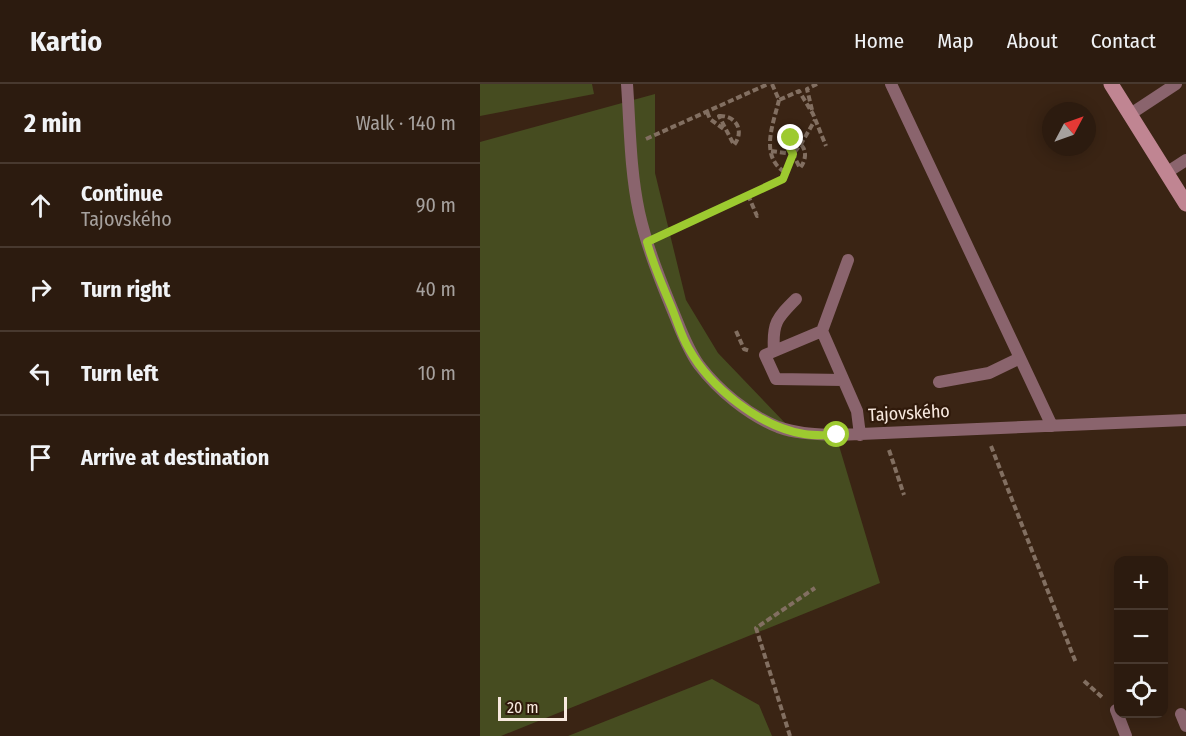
<!DOCTYPE html>
<meta charset="utf-8">
<style>
body{margin:0;font-family:"Fira Sans Condensed",sans-serif;background:#38281d;color:#f1f3f6}
.controls{position:absolute;right:18px;bottom:18px;display:grid;overflow:hidden;border-radius:12px;box-shadow:0 3px 15px #0003}
.controls button{width:54px;height:54px;display:grid;place-items:center;padding:0;border:0;border-bottom:2px solid #48392f;background:#2c1b0f;color:#f1f3f6;font:30px sans-serif}
.compass{position:absolute;left:562px;top:18px;width:54px;height:54px;border-radius:50%;background:#2c1b0f;box-shadow:0 3px 15px #0003;rotate:49deg}
.scale{position:absolute;left:18px;bottom:15px;width:69px;box-sizing:border-box;padding-left:6px;border:3px solid #f8e9df;border-top:0;font-size:16px;line-height:21px;white-space:nowrap;color:#f8e9df;-webkit-text-stroke:4px #301a0b;paint-order:stroke}
.stop{position:absolute;width:18px;height:18px;margin:-14px;border:4px solid #9dca30;border-radius:50%;background:#fff}
.stop.end{background:#9dca30;border-color:#fff;box-shadow:0 2px 6px #0008}
.list{margin:0;padding:0;list-style:none}
h2{display:flex;justify-content:space-between;align-items:center;height:78px;margin:0;padding:0 24px;font-size:26px}
h2 small{font-size:20px;font-weight:400;color:#a6a19e}
.list li{display:grid;grid-template-columns:39px 1fr auto;gap:18px;align-items:center;box-sizing:border-box;height:84px;padding:0 24px;border-top:2px solid #48392f}
.list b{display:block;font-size:22px;white-space:nowrap}
.list p{margin:0;font-size:20px;white-space:nowrap;color:#a6a19e}
.list em{font-size:20px;font-style:normal;color:#a6a19e}
.icon{flex:none;width:33px;height:33px;fill:none;stroke:currentColor;stroke-width:2;stroke-linecap:round;stroke-linejoin:round}
.map{position:relative;flex:none;width:706px;height:652px;overflow:hidden}
header{display:flex;align-items:center;gap:36px;box-sizing:border-box;height:84px;padding:0 30px;background:#2c1b0f;border-bottom:2px solid #48392f}
header strong{font-size:28px}
nav{display:flex;gap:33px;margin-inline-start:auto;font-size:21px}
main{display:flex}
aside{flex:1;background:#2c1b0f}
.map>svg:first-child{display:block}
.green{fill:#464c20}
.lines{fill:none;stroke-linecap:round;stroke-linejoin:round}
.path{stroke:#826f61;stroke-width:4;stroke-dasharray:6 3;stroke-linecap:butt}
.lane{stroke:#8a646d;stroke-width:12}
.secondary{stroke:#c08592;stroke-width:15}
.route{stroke:#9dca30;stroke-width:8}
.labels{text-anchor:middle;dominant-baseline:central;stroke-width:4.5;stroke-linejoin:round;paint-order:stroke}
.street-label{font-size:18px;fill:#f8e9df;stroke:#301a0b}
</style>
<header>
<strong>Kartio</strong>
<nav><a>Home</a><a>Map</a><a>About</a><a>Contact</a></nav>
</header>
<main>
<aside>
<h2>2 min<small>Walk · 140 m</small></h2>
<ul class="list">
<li><svg class="icon" aria-label="ahead" viewBox="0 0 24 24"><path d="M12 20V5M6 11l6-6 6 6"/></svg><div><b>Continue</b><p>Tajovského</p></div><em>90 m</em></li>
<li><svg class="icon" aria-label="right" viewBox="0 0 24 24"><path d="M7 20v-9h11M14 6l5 5-5 5"/></svg><div><b>Turn right</b></div><em>40 m</em></li>
<li><svg class="icon" aria-label="left" viewBox="0 0 24 24"><path d="M17 20v-9H6M10 6l-5 5 5 5"/></svg><div><b>Turn left</b></div><em>10 m</em></li>
<li><svg class="icon" aria-label="arrive" viewBox="0 0 24 24"><path d="M6 21V4h12l-3 4 3 4H6"/></svg><div><b>Arrive at destination</b></div></li>
</ul>
</aside>
<div class="map">
<svg width="706" height="652" viewBox="0 0 706 652">
<rect width="100%" height="100%" fill="#3a2414"/>
<path class="green" d="M 0,0 L 112,0 L 114,10 L 0,32 Z
M 175,10 L 175,89 L 206,216 L 238,269 L 306,340 L 357,355 L 400,499 L 21,652 L 0,652 L 0,58 Z
M 232,595 L 279,621 L 292,652 L 88,652 Z"/>
<g class="lines">
<path class="path" d="M 292,0 L 299,16 L 319,7 L 333,30 L 346,62
M 299,16 C 293,41 279,73 306,89
M 332,26 L 327,5 L 337,0
M 227,28 L 230,35 L 245,46
M 239,32 C 256,31 265,47 254,61 Z
M 166,55 L 288,0
M 305,55 C 323,54 331,70 320,84 Z
M 291,67 L 313,70
M 268,111 L 277,132 L 280,131
M 183,151 L 303,95 L 313,70 L 321,60 L 335,36
M 256,247 L 264,265 L 270,267
M 511,362 L 596,579
M 409,366 L 424,411
M 604,597 L 624,615
M 310,652 L 276,544 L 335,504"/>
<path class="lane" d="M 147,0 C 150,42 150,86 159,128 C 167,164 181,198 195,232 C 202,249 208,266 219,281 C 238,306 268,331 298,343 C 317,350 337,350 357,351 L 706,336
M 411,0 L 572,342
M 649,31 L 696,0
M 686,89 L 706,76
M 368,176 L 342,247 L 377,327 L 380,351
M 342,247 L 285,271 L 296,295 L 363,296
M 294,267 C 292,239 297,234 316,215
M 459,298 L 509,289 L 540,274
M 636,626 L 646,652
M 701,630 L 706,642"/>
<path class="secondary" d="M 631,0 L 706,120"/>
</g>
<g class="lines">
<path class="route" d="M 311,54 L 305,55 L 313,70 L 303,95 L 167,158 C 173,180 182,201 191,222 C 197,236 201,252 209,265 C 230,303 280,343 324,350 C 335,352 346,351 357,351"/>
</g>
<g class="labels">
<g class="street-label">
<text transform="translate(429 329) rotate(-3)">Tajovského</text>
</g>
</g>
</svg>
<div class="controls">
<button>+</button>
<button>−</button>
<button><svg class="icon" aria-label="locate" viewBox="0 0 24 24"><circle cx="12" cy="12" r="6"/><path d="M12 2v4M12 18v4M2 12h4M18 12h4"/></svg></button>
</div>
<svg class="compass" viewBox="-18 -18 36 36"><path d="M0-13l5 13h-10z" fill="#e53935"/><path d="M0 13l5-13h-10z" fill="#a6a19e"/></svg>
<div class="scale">20 m</div>
<div class="stop" style="left:357px;top:351px"></div>
<div class="stop end" style="left:311px;top:54px"></div>
</div>
</main>
